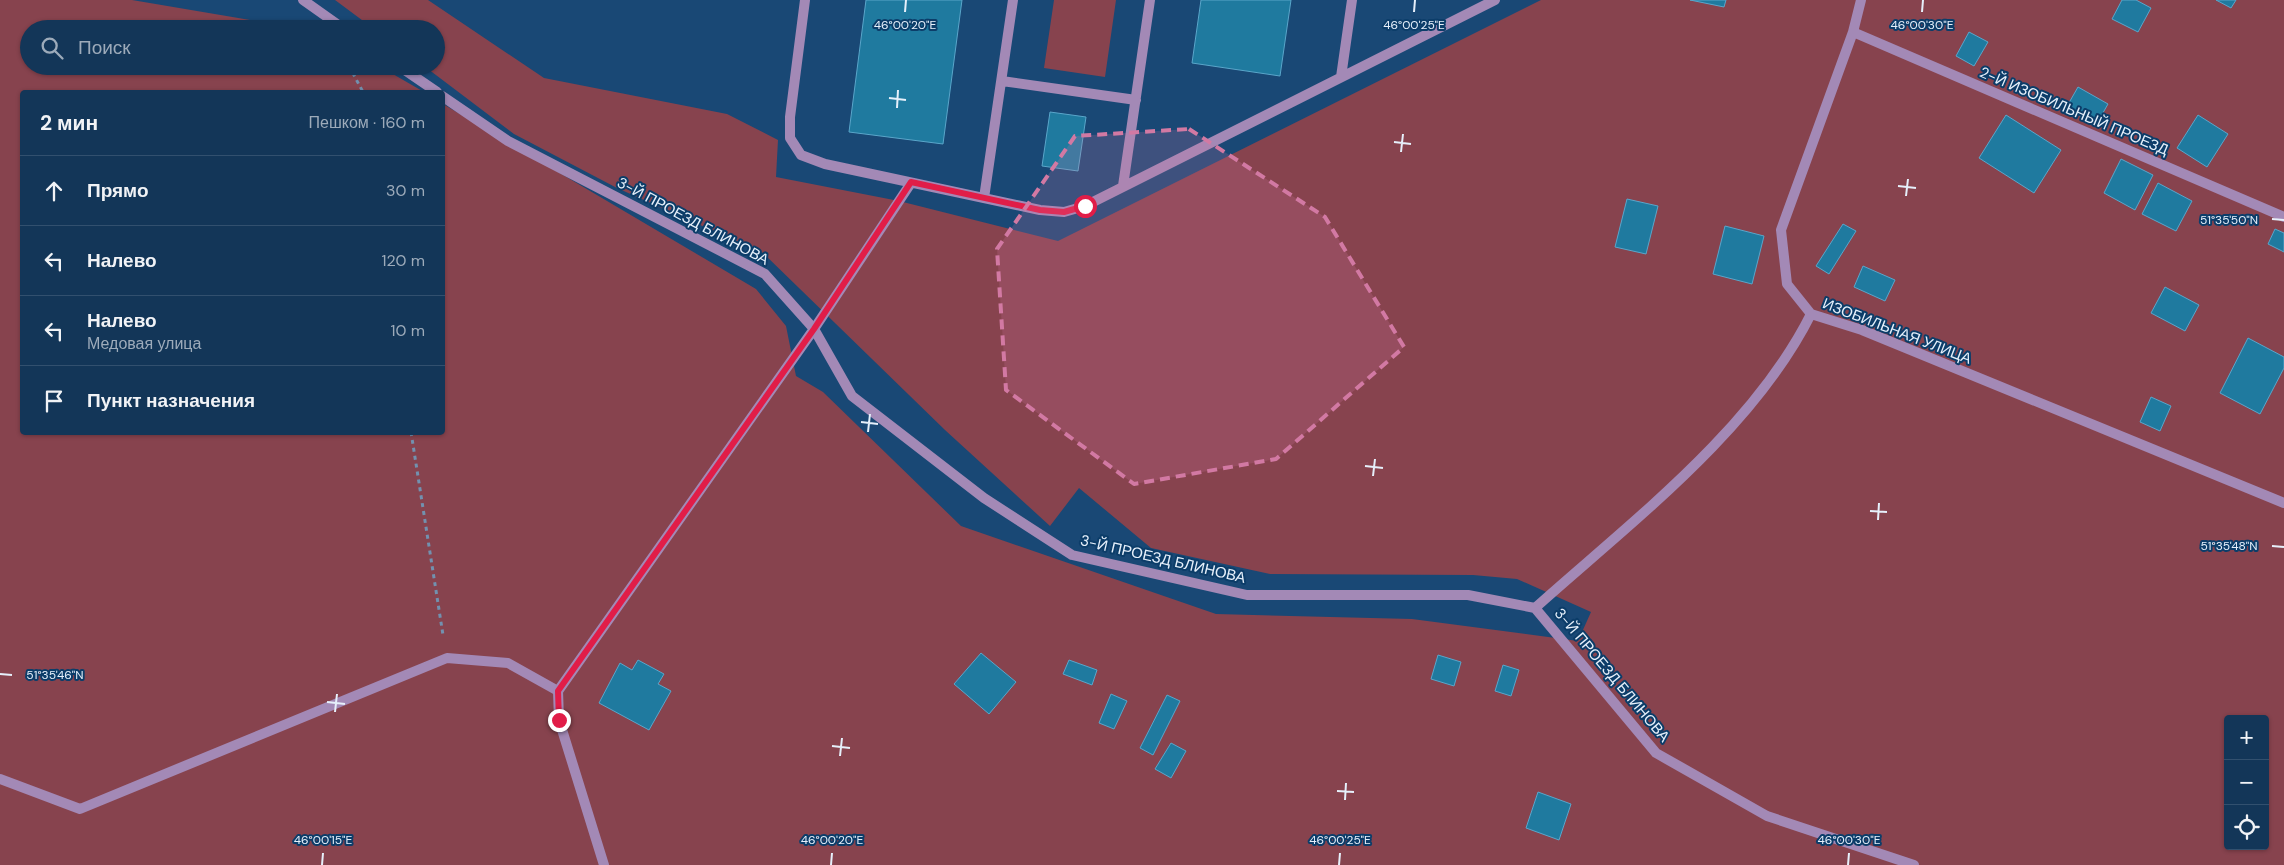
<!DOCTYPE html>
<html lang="ru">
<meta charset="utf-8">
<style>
body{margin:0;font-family:"DM Sans",sans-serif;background:#1c3e5e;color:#f1f3f6}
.controls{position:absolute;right:15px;bottom:15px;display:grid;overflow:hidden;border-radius:5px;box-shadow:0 1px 4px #0004}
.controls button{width:45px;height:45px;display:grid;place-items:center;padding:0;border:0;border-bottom:1px solid #32506e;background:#133658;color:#f1f3f6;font:25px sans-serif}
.stop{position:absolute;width:15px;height:15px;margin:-11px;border:4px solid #e11d48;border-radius:50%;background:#fff}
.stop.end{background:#e11d48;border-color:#fff;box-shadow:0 1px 5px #0008}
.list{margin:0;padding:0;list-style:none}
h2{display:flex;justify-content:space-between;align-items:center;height:65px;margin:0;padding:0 20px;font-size:21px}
h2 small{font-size:16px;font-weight:400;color:#9dabba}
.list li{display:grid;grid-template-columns:32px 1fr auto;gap:15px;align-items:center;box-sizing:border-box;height:70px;padding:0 20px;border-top:1px solid #32506e}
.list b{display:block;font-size:19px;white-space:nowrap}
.list p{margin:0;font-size:16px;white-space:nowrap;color:#9dabba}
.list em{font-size:16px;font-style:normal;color:#9dabba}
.icon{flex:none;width:28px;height:28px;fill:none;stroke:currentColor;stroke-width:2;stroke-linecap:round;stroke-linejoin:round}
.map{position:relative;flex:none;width:2284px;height:865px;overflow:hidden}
.search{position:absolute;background:#133658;box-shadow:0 1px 4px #0004;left:20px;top:20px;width:425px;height:55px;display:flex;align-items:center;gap:12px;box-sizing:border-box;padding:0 18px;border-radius:28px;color:#9dabba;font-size:19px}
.panel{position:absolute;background:#133658;box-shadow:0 1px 4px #0004;left:20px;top:90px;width:425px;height:345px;border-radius:5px}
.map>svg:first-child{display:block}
.green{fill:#87434e;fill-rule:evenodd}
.building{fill:#1f7a9f;stroke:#5aa6ca}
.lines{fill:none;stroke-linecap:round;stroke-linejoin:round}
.path{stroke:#7291af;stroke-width:3;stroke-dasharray:4 4;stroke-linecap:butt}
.service{stroke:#a389b6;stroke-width:10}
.minor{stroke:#a389b6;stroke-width:10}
.route{stroke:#e11d48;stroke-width:6}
.marked{fill:#d279a3;fill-opacity:0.2;stroke:#d279a3;stroke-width:4;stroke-dasharray:10 6;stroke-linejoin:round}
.ticks{fill:none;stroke:#e6f0fb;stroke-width:2}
.labels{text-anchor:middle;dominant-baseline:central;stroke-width:4;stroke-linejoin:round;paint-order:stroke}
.street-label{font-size:15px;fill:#e6f0fb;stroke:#0c3d69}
.ticks-label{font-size:12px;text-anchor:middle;fill:#e6f0fb;stroke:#0c3d69;stroke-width:4;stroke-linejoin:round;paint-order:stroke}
</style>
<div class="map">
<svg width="2284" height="865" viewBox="0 0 2284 865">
<rect width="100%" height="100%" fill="#194875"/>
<path class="green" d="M 0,0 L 132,0 L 304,29 L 29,29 L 29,66 L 379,66 L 424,92 L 22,92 L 22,432 L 442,432 L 443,104 L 756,289 L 786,326 L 796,376 L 823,392 L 961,526 L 1216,614 L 1412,619 L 1578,641 L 1591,612 L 1517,579 L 1473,575 L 1270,574 L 1151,548 L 1079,488 L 1050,526 L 945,430 L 763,253 L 617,188 L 514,134 L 424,66 L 436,66 L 436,29 L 374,29 L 335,0 L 428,0 L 544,78 L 727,114 L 778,140 L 776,177 L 899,201 L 1058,241 L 1541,0 L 2284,0 L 2284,865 L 0,865 ZM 2228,719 L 2265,719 L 2265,846 L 2228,846 Z
M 1054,0 L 1116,0 L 1105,77 L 1044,68 Z"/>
<path class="building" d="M 866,0 L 962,0 L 943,144 L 849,132 Z
M 1201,0 L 1291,0 L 1280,76 L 1192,63 Z
M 1690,0 L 1726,0 L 1724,7 Z
M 2122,0 L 2136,0 L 2151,8 L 2138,32 L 2112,19 Z
M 2216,0 L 2236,0 L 2231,8 Z
M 1969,32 L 1988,42 L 1974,66 L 1956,56 Z
M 2078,87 L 2108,104 L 2096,125 L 2066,108 Z
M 1050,112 L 1086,117 L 1078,171 L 1042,166 Z
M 2006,115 L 2061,150 L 2034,193 L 1979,158 Z
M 2198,115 L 2228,134 L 2207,167 L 2177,148 Z
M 2121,159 L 2153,175 L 2135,210 L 2104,193 Z
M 2158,183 L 2192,201 L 2176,231 L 2142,214 Z
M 1627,199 L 1658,206 L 1646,254 L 1615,247 Z
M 1843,224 L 1856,231 L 1829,274 L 1816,266 Z
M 1725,226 L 1764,236 L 1752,284 L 1713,274 Z
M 2275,229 L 2284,233 L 2284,252 L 2268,244 Z
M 1863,266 L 1895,280 L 1885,301 L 1854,287 Z
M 2165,287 L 2199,305 L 2185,331 L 2151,313 Z
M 2248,338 L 2284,357 L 2284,368 L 2260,414 L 2220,393 Z
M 2151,397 L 2171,406 L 2160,431 L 2140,422 Z
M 981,653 L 1016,682 L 989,714 L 954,684 Z
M 1438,655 L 1461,662 L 1454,686 L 1431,679 Z
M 638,660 L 664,674 L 658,684 L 671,691 L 649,730 L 599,703 L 620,663 L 632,670 Z
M 1069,660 L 1097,670 L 1092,685 L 1063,674 Z
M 1503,665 L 1519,670 L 1511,696 L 1495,691 Z
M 1111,694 L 1127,701 L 1114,729 L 1099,723 Z
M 1167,695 L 1180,701 L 1153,755 L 1140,748 Z
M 1171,743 L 1186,751 L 1171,778 L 1155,769 Z
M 1538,792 L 1571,804 L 1559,840 L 1526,828 Z"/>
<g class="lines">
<path class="path" d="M 349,66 L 363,92
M 411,432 L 443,635"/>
<path class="service" d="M 805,0 L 790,117 L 790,138 L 801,155 L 825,164 L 1040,210 L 1064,212 L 1085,206 L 1495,0
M 1341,77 L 1352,0
M 1002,81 L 1136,100
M 1123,186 L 1150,0
M 984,198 L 1013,0
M 814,329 L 911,183
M 558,691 L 559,720 L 604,865"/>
<path class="minor" d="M 303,0 L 344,29
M 1861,0 L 1853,32 L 1781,230 L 1787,284 L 1811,314 L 1862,330 L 2284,503
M 1853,32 L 2284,217
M 399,66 L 437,92
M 442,96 L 508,141 L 765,274 L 814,329 L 852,396 L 984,498 L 1072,555 L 1247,595 L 1468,595 L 1535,608 L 1656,753 L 1767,816 L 1914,865
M 1535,608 C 1631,522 1753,430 1811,314
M 0,779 L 80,809 L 447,658 L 508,663 L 558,691 L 814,329"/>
</g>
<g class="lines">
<path class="route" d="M 559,720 L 558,691 L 814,329 L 911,182 L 1040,210 L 1064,212 L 1085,206"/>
</g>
<path class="marked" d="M 1189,129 L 1325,217 L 1404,347 L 1276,459 L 1134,484 L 1006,390 L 997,249 L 1075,136 Z"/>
<path class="ticks" d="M 905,12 L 906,0M 1414,12 L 1415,0M 1922,12 L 1923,0M 889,98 L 906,100M 897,108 L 898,90M 1394,142 L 1411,144M 1401,152 L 1403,134M 1898,186 L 1916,188M 1906,196 L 1908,179M 2272,219 L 2284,220M 861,422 L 878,424M 868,432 L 870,414M 1365,466 L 1383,468M 1373,476 L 1375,459M 1870,511 L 1887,512M 1878,520 L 1879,503M 2272,546 L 2284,547M 0,674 L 12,675M 327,702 L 345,704M 335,712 L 337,694M 832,746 L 850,748M 840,756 L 842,738M 1337,791 L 1354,792M 1345,800 L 1346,783M 322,865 L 323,853M 831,865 L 832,853M 1339,865 L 1340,853M 1848,865 L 1849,853"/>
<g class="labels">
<g class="street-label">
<text transform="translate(2074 111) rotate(23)">2-Й ИЗОБИЛЬНЫЙ ПРОЕЗД</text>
<text transform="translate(693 221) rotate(28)">3-Й ПРОЕЗД БЛИНОВА</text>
<text transform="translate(1897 331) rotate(21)">ИЗОБИЛЬНАЯ УЛИЦА</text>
<text transform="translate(1163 559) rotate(13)">3-Й ПРОЕЗД БЛИНОВА</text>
<text transform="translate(1612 675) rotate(50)">3-Й ПРОЕЗД БЛИНОВА</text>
</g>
</g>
<g class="ticks-label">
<text x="905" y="29">46°00'20"E</text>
<text x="1414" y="29">46°00'25"E</text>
<text x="1922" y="29">46°00'30"E</text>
<text x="2229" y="224">51°35'50"N</text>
<text x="2229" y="550">51°35'48"N</text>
<text x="55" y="679">51°35'46"N</text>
<text x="323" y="844">46°00'15"E</text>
<text x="832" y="844">46°00'20"E</text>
<text x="1340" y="844">46°00'25"E</text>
<text x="1849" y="844">46°00'30"E</text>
</g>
</svg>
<div class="controls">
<button>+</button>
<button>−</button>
<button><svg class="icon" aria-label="locate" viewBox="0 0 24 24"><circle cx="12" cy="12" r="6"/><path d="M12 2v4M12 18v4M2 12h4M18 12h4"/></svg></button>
</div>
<div class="stop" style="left:1085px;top:206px"></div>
<div class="stop end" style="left:559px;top:720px"></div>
<div class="search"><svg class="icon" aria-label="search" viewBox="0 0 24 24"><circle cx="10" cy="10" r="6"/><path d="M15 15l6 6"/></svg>Поиск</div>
<section class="panel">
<h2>2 мин<small>Пешком · 160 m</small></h2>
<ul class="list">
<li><svg class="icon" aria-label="ahead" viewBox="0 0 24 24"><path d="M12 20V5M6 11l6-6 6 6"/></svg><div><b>Прямо</b></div><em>30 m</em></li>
<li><svg class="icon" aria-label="left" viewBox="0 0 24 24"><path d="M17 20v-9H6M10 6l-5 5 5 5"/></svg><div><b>Налево</b></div><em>120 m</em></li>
<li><svg class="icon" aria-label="left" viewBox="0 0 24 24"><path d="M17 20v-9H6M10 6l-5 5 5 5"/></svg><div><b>Налево</b><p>Медовая улица</p></div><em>10 m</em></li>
<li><svg class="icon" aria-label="arrive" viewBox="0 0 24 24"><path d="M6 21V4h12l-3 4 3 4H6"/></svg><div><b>Пункт назначения</b></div></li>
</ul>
</section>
</div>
